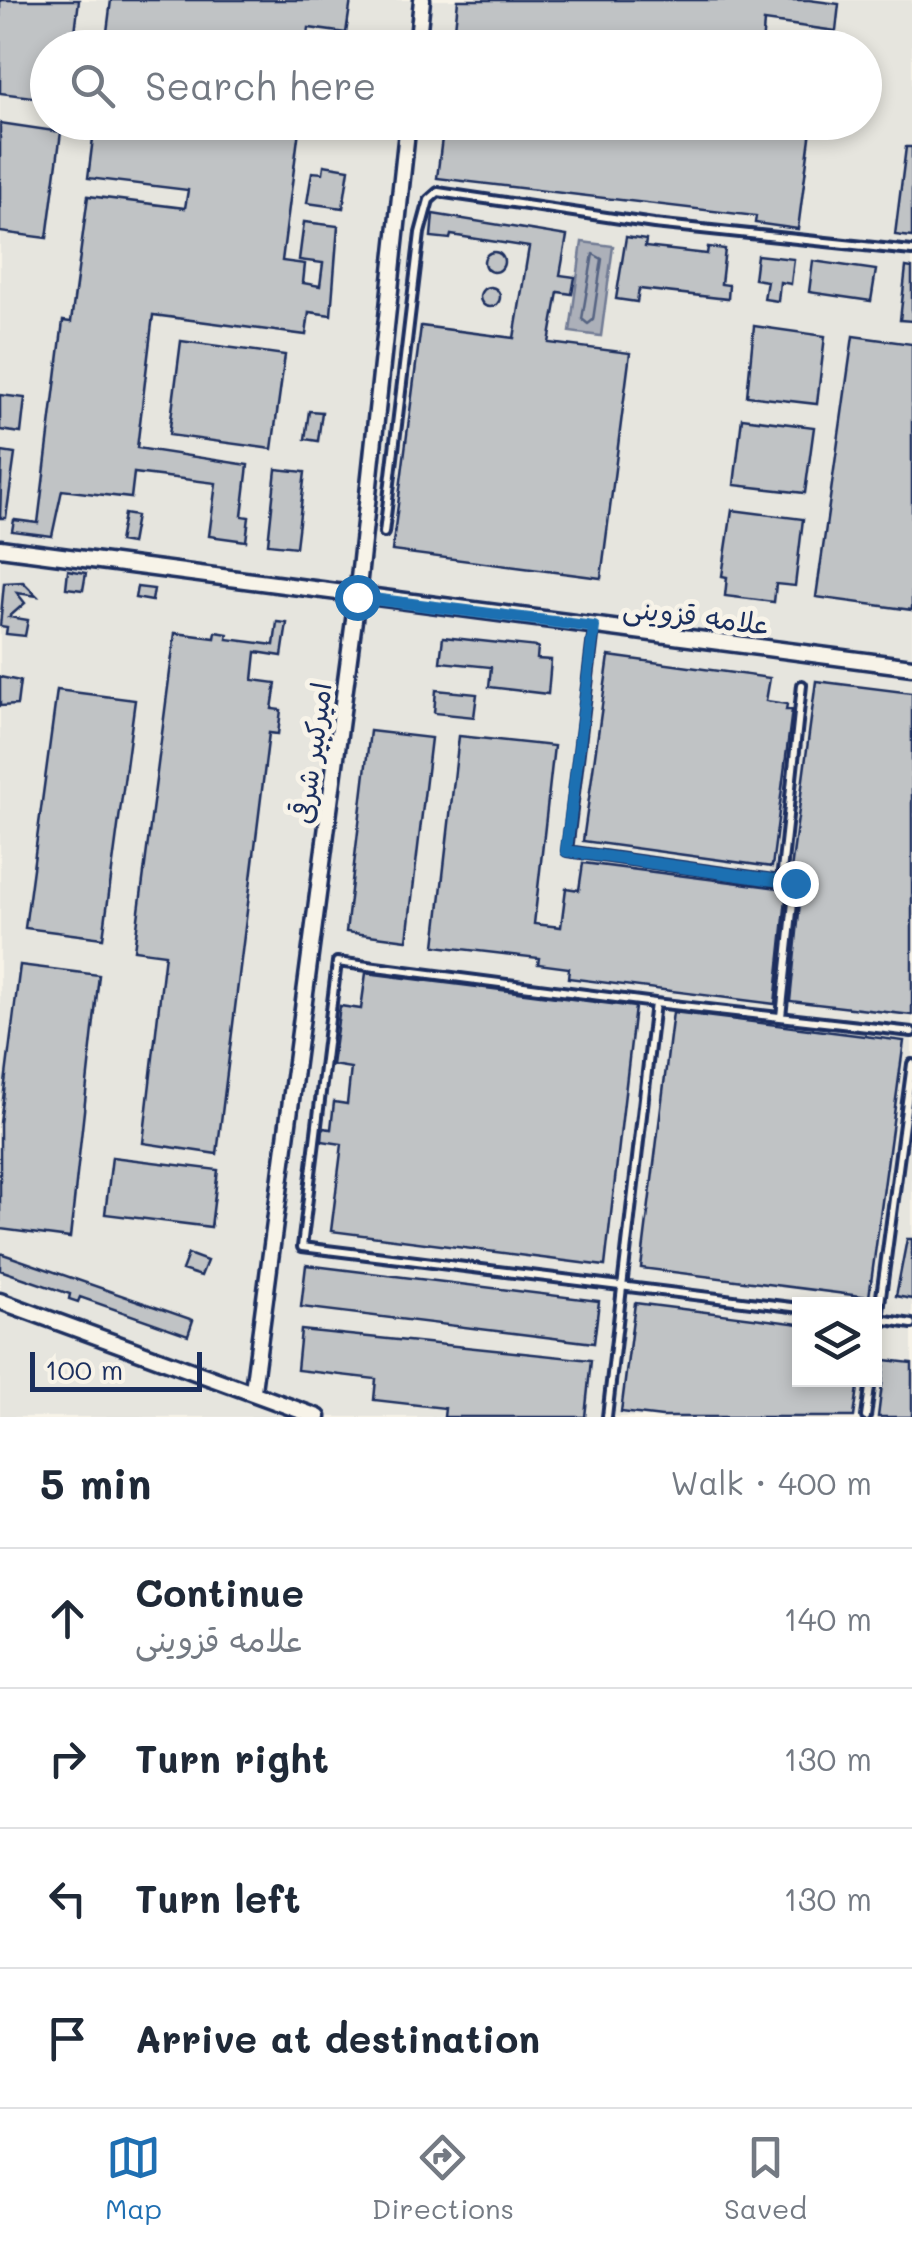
<!DOCTYPE html>
<meta charset="utf-8">
<style>
body{margin:0;font-family:Mali,"Playpen Sans Arabic",sans-serif;background:#f2f2f3;color:#1f2937}
.controls{position:absolute;right:30px;bottom:30px;display:grid;overflow:hidden;border-radius:0px;box-shadow:0 5px 15px #0003}
.controls button{width:90px;height:90px;display:grid;place-items:center;padding:0;border:0;border-bottom:2px solid #e0e1e3;background:#fff;color:#1f2937;font:50px sans-serif}
.scale{position:absolute;left:30px;bottom:25px;width:172px;box-sizing:border-box;padding-left:10px;border:5px solid #1b2f5e;border-top:0;font-size:28px;line-height:35px;white-space:nowrap;color:#1b2f5e;-webkit-text-stroke:8px #f7f3e8;paint-order:stroke}
.stop{position:absolute;width:30px;height:30px;margin:-22px;border:8px solid #1f6fb2;border-radius:50%;background:#fff}
.stop.end{background:#1f6fb2;border-color:#fff;box-shadow:0 2px 10px #0008}
.list{margin:0;padding:0;list-style:none}
h2{display:flex;justify-content:space-between;align-items:center;height:130px;margin:0;padding:0 40px;font-size:42px}
h2 small{font-size:32px;font-weight:400;color:#747a83}
.list li{display:grid;grid-template-columns:65px 1fr auto;gap:30px;align-items:center;box-sizing:border-box;height:140px;padding:0 40px;border-top:2px solid #e0e1e3}
.list b{display:block;font-size:38px;white-space:nowrap}
.list p{margin:0;font-size:32px;white-space:nowrap;color:#747a83}
.list em{font-size:32px;font-style:normal;color:#747a83}
.icon{flex:none;width:55px;height:55px;fill:none;stroke:currentColor;stroke-width:2;stroke-linecap:round;stroke-linejoin:round}
.map{position:relative;flex:none;width:912px;height:1417px;overflow:hidden}
.search{position:absolute;background:#fff;box-shadow:0 5px 15px #0003;left:30px;right:30px;top:30px;height:110px;display:flex;align-items:center;gap:25px;box-sizing:border-box;padding:0 35px;border-radius:55px;color:#747a83;font-size:38px}
.sheet{height:690px;background:#fff}
nav{display:flex;justify-content:space-around;align-items:center;box-sizing:border-box;height:140px;border-top:2px solid #e0e1e3;background:#fff;font-size:28px;color:#747a83}
nav a{display:grid;justify-items:center;gap:5px}
nav .on{color:#1f6fb2}
.map>svg:first-child{display:block}
.built{fill:#e6e5de;fill-rule:evenodd}
.water{fill:#acb0b9;stroke:#727c95;stroke-width:2.5}
.lines{fill:none;stroke-linecap:round;stroke-linejoin:round}
.shore{stroke:#556382;stroke-width:2.5}
.building{fill:#c0c3c5;stroke:#1b2f5e;stroke-width:2.5}
.service-casing{stroke:#1b2f5e;stroke-width:14}
.tertiary-casing{stroke:#1b2f5e;stroke-width:21}
.service{stroke:#f7f3e8;stroke-width:6}
.tertiary{stroke:#f7f3e8;stroke-width:14}
.route{stroke:#1f6fb2;stroke-width:12}
.labels{text-anchor:middle;dominant-baseline:central;stroke-width:10;stroke-linejoin:round;paint-order:stroke}
.street-label{font-size:28px;fill:#1b2f5e;stroke:#f7f3e8}
</style>
<div class="map">
<svg width="912" height="1417" viewBox="0 0 912 1417">
<rect width="100%" height="100%" fill="#f7f3e8"/>
<filter id="ink" filterUnits="userSpaceOnUse"><feTurbulence type="fractalNoise" baseFrequency=".01" numOctaves="2"/><feDisplacementMap in="SourceGraphic" scale="20" xChannelSelector="R" yChannelSelector="G"/><feConvolveMatrix kernelMatrix="1 2 1 2 8 2 1 2 1" color-interpolation-filters="sRGB"/></filter>
<g filter="url(#ink)">
<path class="built" d="M 0,0 L 912,0 L 912,1417 L 0,1417 ZM 48,48 L 864,48 L 864,122 L 48,122 ZM 800,1304 L 874,1304 L 874,1380 L 800,1380 Z"/>
<path class="water" d="M 582,242 L 613,246 L 601,336 L 570,332 Z"/>
<g class="lines">
<path class="shore" d="M 593,254 L 602,259 L 593,320 L 588,324 L 582,319 Z"/>
</g>
<path class="building" d="M 0,0 L 79,0 L 73,48 L 48,48 L 48,99 L 0,93 Z
M 111,0 L 351,0 L 346,33 L 309,28 L 306,48 L 105,48 Z
M 458,0 L 809,0 L 839,4 L 836,31 L 764,21 L 762,48 L 453,48 Z
M 95,122 L 300,122 L 282,261 L 305,264 L 303,283 L 320,286 L 323,263 L 299,260 L 304,222 L 338,226 L 331,315 L 309,312 L 306,335 L 153,315 L 137,448 L 248,465 L 242,516 L 249,517 L 246,541 L 209,536 L 216,483 L 134,473 L 131,498 L 62,490 L 52,536 L 12,531 L 14,520 L 38,523 L 63,321 L 71,322 L 88,196 L 185,208 L 188,190 L 88,178 Z
M 444,122 L 812,122 L 798,229 L 755,223 L 756,216 L 437,178 Z
M 0,123 L 61,132 L 47,238 L 0,232 Z
M 906,147 L 912,147 L 912,237 L 895,235 Z
M 324,165 L 349,169 L 343,208 L 307,203 L 312,172 L 323,173 Z
M 433,214 L 567,236 L 560,275 L 575,277 L 572,294 L 558,292 L 549,343 L 630,353 L 601,578 L 392,551 L 421,326 L 514,338 L 529,247 L 451,235 L 450,239 L 431,237 Z
M 626,237 L 646,240 L 645,247 L 707,254 L 708,247 L 725,249 L 721,284 L 729,285 L 728,299 L 639,289 L 637,302 L 616,299 Z
M484 262a10 10 0 1 1 20 0a10 10 0 1 1-20 0Z
M 757,255 L 794,259 L 791,284 L 780,282 L 778,301 L 764,299 L 767,281 L 754,279 Z
M 813,261 L 876,270 L 871,301 L 809,292 Z
M 906,267 L 912,268 L 912,321 L 900,320 Z
M480 297a10 10 0 1 1 20 0a10 10 0 1 1-20 0Z
M 754,326 L 825,336 L 817,404 L 747,396 Z
M 853,336 L 912,344 L 912,610 L 816,597 Z
M 181,341 L 285,355 L 272,449 L 169,435 Z
M 0,395 L 25,398 L 21,433 L 0,430 Z
M 309,411 L 322,412 L 318,441 L 305,439 Z
M 742,418 L 814,427 L 805,493 L 734,485 Z
M 2,452 L 15,454 L 6,518 L 0,518 Z
M 276,469 L 305,472 L 296,547 L 268,544 Z
M 732,510 L 803,519 L 795,586 L 776,584 L 774,602 L 725,596 L 727,577 L 722,576 Z
M 124,514 L 136,516 L 131,544 L 119,542 Z
M 68,570 L 86,573 L 83,590 L 66,588 Z
M 23,582 L 37,596 L 17,593 L 25,603 L 9,617 L 28,620 L 25,636 L 6,634 L 7,627 L 0,626 L 4,583 Z
M 137,587 L 154,589 L 152,601 L 135,598 Z
M 277,622 L 287,623 L 282,656 L 256,652 L 253,680 L 276,683 L 272,709 L 281,710 L 278,734 L 269,733 L 217,1154 L 143,1143 L 165,954 L 134,950 L 175,633 L 215,638 L 216,632 L 228,634 L 227,639 L 274,645 Z
M 443,637 L 538,647 L 537,659 L 551,660 L 548,694 L 489,687 L 491,667 L 440,662 Z
M 609,656 L 770,678 L 766,701 L 787,704 L 786,710 L 792,710 L 772,867 L 583,841 Z
M 0,677 L 20,681 L 17,705 L 0,706 Z
M 816,681 L 912,693 L 912,1015 L 790,1001 L 803,872 L 791,870 Z
M 57,690 L 135,700 L 103,938 L 25,928 Z
M 436,690 L 477,694 L 474,717 L 434,713 Z
M 370,731 L 431,738 L 407,940 L 346,932 Z
M 459,736 L 554,746 L 534,924 L 561,927 L 566,888 L 579,890 L 583,863 L 787,889 L 775,1004 L 568,978 L 569,968 L 538,964 L 539,958 L 435,946 Z
M 20,965 L 99,975 L 70,1238 L 0,1229 L 0,1123 Z
M 366,973 L 635,1007 L 605,1266 L 331,1231 L 342,1144 L 322,1141 L 323,1128 L 331,1129 L 334,1102 L 347,1104 L 351,1068 L 332,1065 L 340,1006 L 361,1009 Z
M 673,1012 L 904,1041 L 869,1297 L 641,1268 Z
M 112,1157 L 218,1170 L 211,1227 L 105,1214 Z
M 907,1239 L 912,1239 L 912,1299 L 896,1296 Z
M 0,1253 L 193,1320 L 188,1335 L 80,1297 L 78,1302 L 69,1299 L 70,1294 L 0,1270 Z
M 188,1254 L 207,1261 L 201,1276 L 182,1270 Z
M 306,1265 L 599,1301 L 594,1343 L 301,1307 Z
M 635,1303 L 800,1324 L 800,1380 L 859,1380 L 854,1417 L 662,1417 L 621,1412 Z
M 301,1330 L 591,1360 L 585,1417 L 444,1417 L 445,1408 L 374,1400 L 376,1379 L 297,1370 Z
M 885,1360 L 912,1363 L 912,1417 L 878,1417 Z"/>
<g class="lines">
<defs>
<path id="service" d="M 384,533 L 420,233 L 429,200 L 438,192 L 654,224 L 912,251
M 594,628 L 567,851 L 795,883 L 781,1017
M 781,881 L 802,685
M 655,1003 L 912,1032
M 879,1319 L 912,1324
M 874,1349 L 912,1064
M 607,1417 L 655,1003 L 337,962 L 302,1247 L 800,1308
M 866,1417 L 871,1380"/>
<path id="tertiary" d="M 417,48 L 422,0
M 0,548 L 912,667
M 0,1301 L 318,1417
M 253,1390 L 357,597 L 408,122"/>
</defs>
<use href="#service" class="service-casing"/>
<use href="#tertiary" class="tertiary-casing"/>
<use href="#service" class="service"/>
<use href="#tertiary" class="tertiary"/>
</g>
</g>
<g class="lines" filter="url(#ink)">
<path class="route" d="M 357,597 L 594,627 L 566,851 L 795,883"/>
</g>
<g class="labels">
<g class="street-label">
<text transform="translate(697 615) rotate(7)">علامه قزوینی</text>
<text transform="translate(311 753) rotate(-82)">امیرکبیر شرقی</text>
</g>
</g>
</svg>
<div class="controls">
<button><svg class="icon" aria-label="layers" viewBox="0 0 24 24"><path d="M12 4l9 5-9 5-9-5zM3 14l9 5 9-5"/></svg></button>
</div>
<div class="scale">100 m</div>
<div class="stop" style="left:357px;top:597px"></div>
<div class="stop end" style="left:795px;top:883px"></div>
<div class="search"><svg class="icon" aria-label="search" viewBox="0 0 24 24"><circle cx="10" cy="10" r="6"/><path d="M15 15l6 6"/></svg>Search here</div>
</div>
<section class="sheet">
<h2>5 min<small>Walk · 400 m</small></h2>
<ul class="list">
<li><svg class="icon" aria-label="ahead" viewBox="0 0 24 24"><path d="M12 20V5M6 11l6-6 6 6"/></svg><div><b>Continue</b><p>علامه قزوینی</p></div><em>140 m</em></li>
<li><svg class="icon" aria-label="right" viewBox="0 0 24 24"><path d="M7 20v-9h11M14 6l5 5-5 5"/></svg><div><b>Turn right</b></div><em>130 m</em></li>
<li><svg class="icon" aria-label="left" viewBox="0 0 24 24"><path d="M17 20v-9H6M10 6l-5 5 5 5"/></svg><div><b>Turn left</b></div><em>130 m</em></li>
<li><svg class="icon" aria-label="arrive" viewBox="0 0 24 24"><path d="M6 21V4h12l-3 4 3 4H6"/></svg><div><b>Arrive at destination</b></div></li>
</ul>
</section>
<nav>
<a class="on"><svg class="icon" aria-label="map" viewBox="0 0 24 24"><path d="M3 6l6-2 6 2 6-2v14l-6 2-6-2-6 2zM9 4v14M15 6v14"/></svg>Map</a>
<a><svg class="icon" aria-label="directions" viewBox="0 0 24 24"><path d="M12 3l9 9-9 9-9-9zM9 14v-3h6M13 9l2 2-2 2"/></svg>Directions</a>
<a><svg class="icon" aria-label="saved" viewBox="0 0 24 24"><path d="M7 4h10v16l-5-4-5 4z"/></svg>Saved</a>
</nav>
